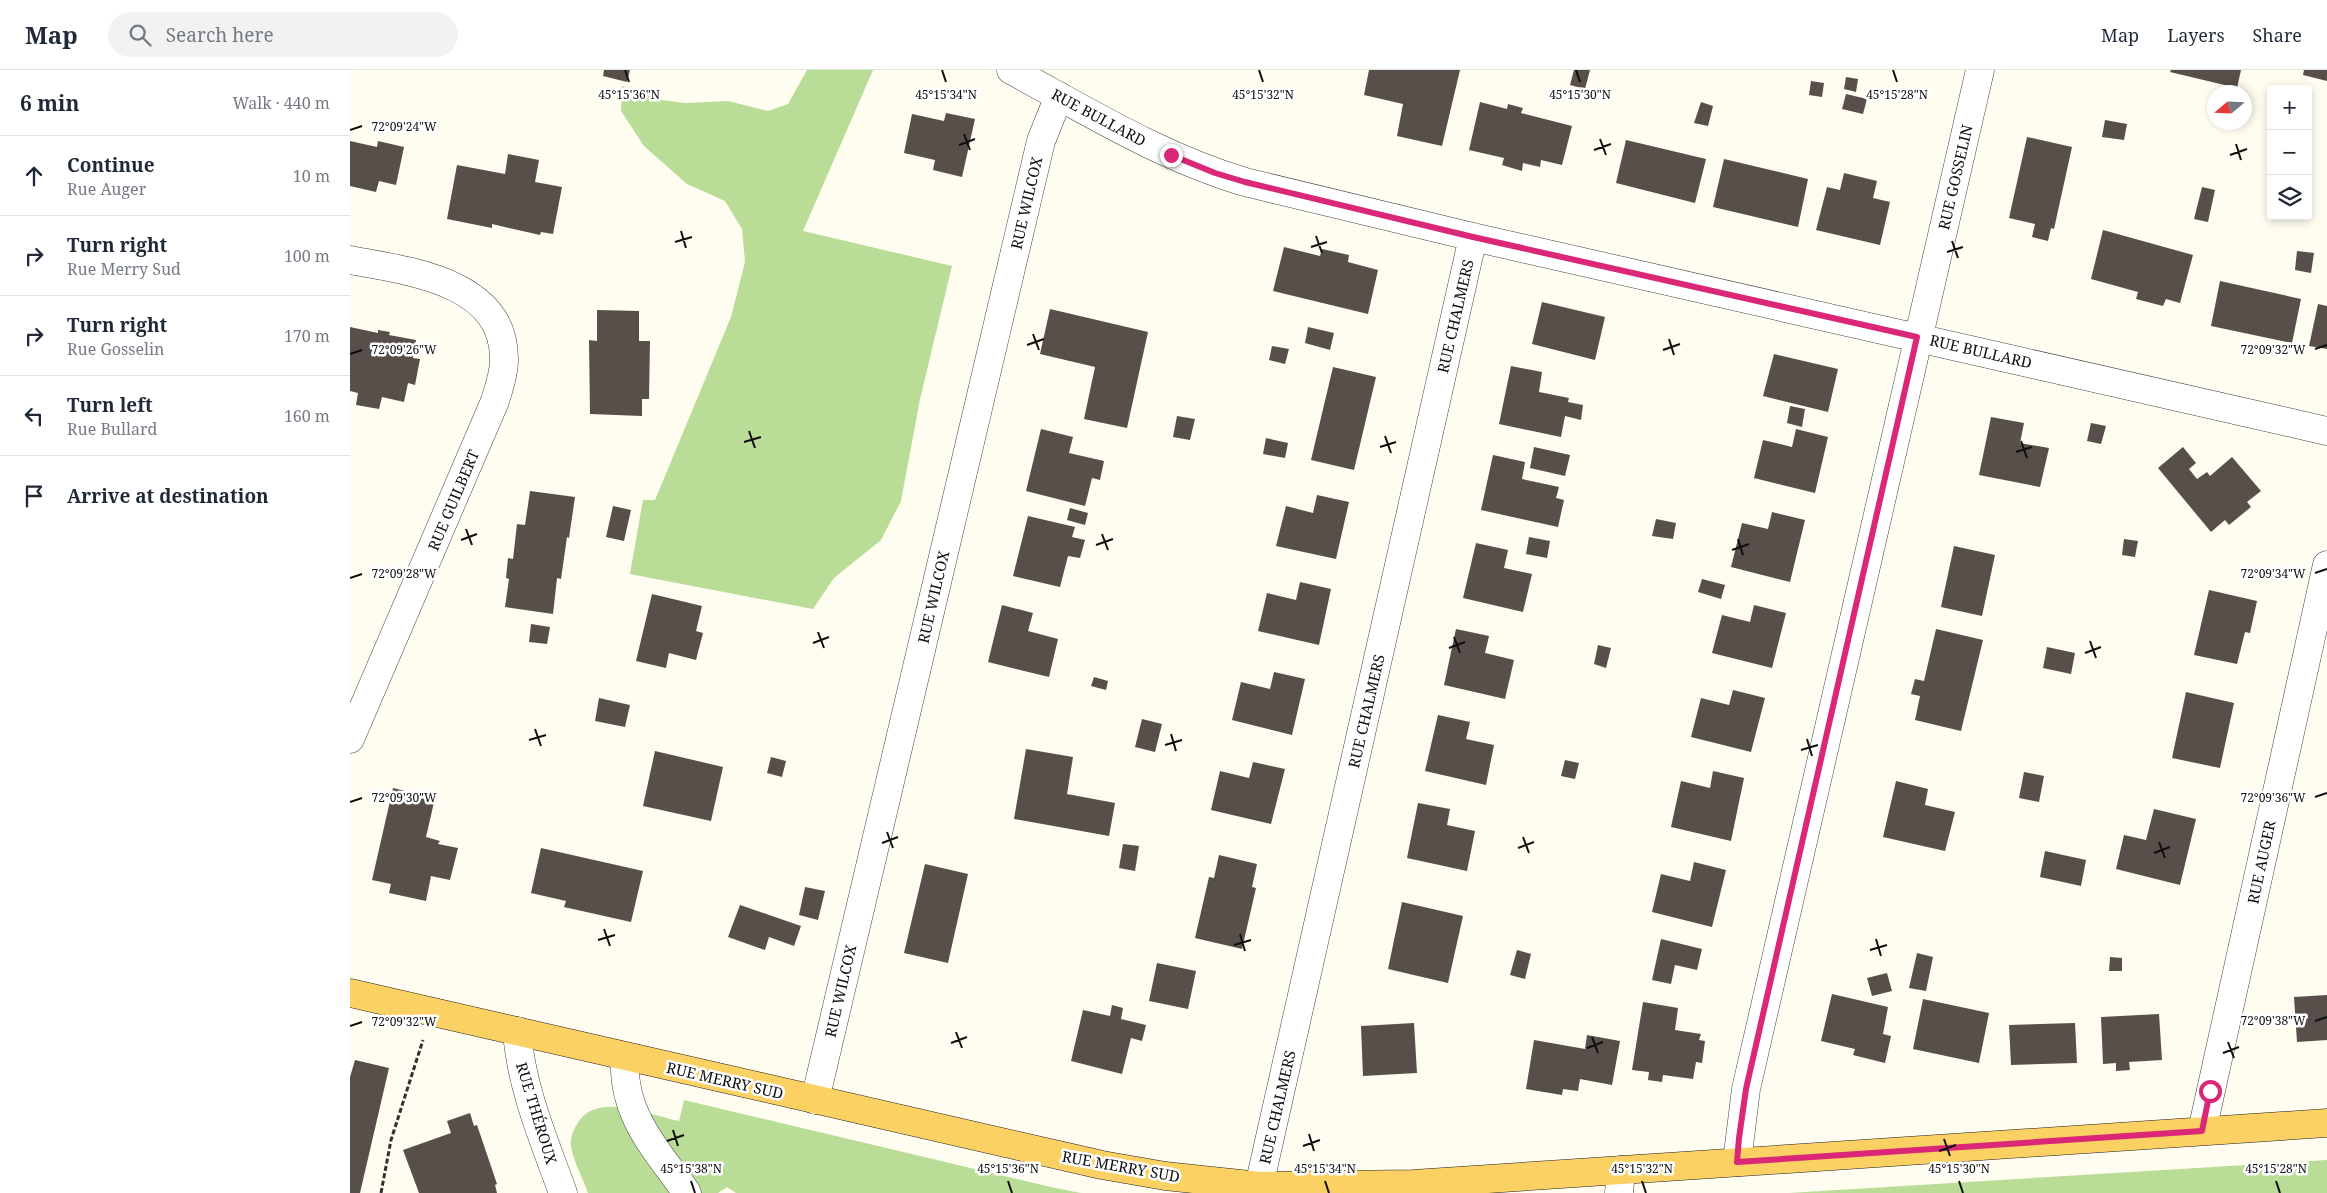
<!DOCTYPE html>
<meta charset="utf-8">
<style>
body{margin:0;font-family:"Noto Serif",serif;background:#f2f2f3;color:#1f2937}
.controls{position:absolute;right:15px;top:15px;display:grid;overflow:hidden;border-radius:5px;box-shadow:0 2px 8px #0003}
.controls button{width:45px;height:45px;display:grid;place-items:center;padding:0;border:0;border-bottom:1px solid #e0e1e3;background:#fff;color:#1f2937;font:25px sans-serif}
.compass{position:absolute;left:1857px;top:15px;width:45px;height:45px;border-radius:50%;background:#fff;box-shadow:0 2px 8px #0003;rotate:251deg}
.stop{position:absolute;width:15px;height:15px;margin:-11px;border:4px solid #db2777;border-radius:50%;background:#fff}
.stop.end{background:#db2777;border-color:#fff;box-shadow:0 1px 5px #0008}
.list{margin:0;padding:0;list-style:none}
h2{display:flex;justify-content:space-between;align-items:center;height:65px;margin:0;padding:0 20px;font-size:21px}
h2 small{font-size:16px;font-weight:400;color:#747a83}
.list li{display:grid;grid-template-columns:32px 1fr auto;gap:15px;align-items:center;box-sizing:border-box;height:80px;padding:0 20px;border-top:1px solid #e0e1e3}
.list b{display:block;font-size:19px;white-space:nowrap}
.list p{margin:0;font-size:16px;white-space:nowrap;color:#747a83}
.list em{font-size:16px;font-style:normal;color:#747a83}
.icon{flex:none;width:28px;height:28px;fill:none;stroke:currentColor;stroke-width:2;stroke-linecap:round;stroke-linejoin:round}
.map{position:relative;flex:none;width:1977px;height:1123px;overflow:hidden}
header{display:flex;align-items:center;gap:30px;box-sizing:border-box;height:70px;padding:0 25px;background:#fff;border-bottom:1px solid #e0e1e3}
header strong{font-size:24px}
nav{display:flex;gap:28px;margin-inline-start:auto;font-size:18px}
.search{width:350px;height:45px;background:#f2f2f3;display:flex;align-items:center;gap:12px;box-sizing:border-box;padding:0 18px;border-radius:28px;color:#747a83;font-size:19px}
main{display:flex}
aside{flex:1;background:#fff}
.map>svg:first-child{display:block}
.forest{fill:#b9dc97}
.building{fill:#584f4a}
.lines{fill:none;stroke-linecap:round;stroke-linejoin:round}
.minor-casing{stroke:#424242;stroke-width:29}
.major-casing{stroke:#202020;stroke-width:29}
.path{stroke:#313131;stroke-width:3;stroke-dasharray:5 2.5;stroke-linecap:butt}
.minor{stroke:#fff;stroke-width:28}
.major{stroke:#fcd163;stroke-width:28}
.route{stroke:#db2777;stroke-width:6}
.ticks{fill:none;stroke:#0f0f0f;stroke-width:2}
.labels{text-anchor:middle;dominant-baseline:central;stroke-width:5;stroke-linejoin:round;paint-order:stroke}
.street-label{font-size:15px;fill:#0f0f0f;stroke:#fff}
.ticks-label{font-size:12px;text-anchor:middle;fill:#0f0f0f;stroke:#fff;stroke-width:5;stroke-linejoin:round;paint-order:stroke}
</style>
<header>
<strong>Map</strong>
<div class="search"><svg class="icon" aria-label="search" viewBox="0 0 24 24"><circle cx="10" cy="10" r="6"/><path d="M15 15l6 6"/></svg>Search here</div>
<nav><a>Map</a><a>Layers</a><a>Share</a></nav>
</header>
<main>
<aside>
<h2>6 min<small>Walk · 440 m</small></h2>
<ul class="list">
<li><svg class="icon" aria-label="ahead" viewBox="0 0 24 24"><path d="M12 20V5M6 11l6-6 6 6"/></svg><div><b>Continue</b><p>Rue Auger</p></div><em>10 m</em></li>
<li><svg class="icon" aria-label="right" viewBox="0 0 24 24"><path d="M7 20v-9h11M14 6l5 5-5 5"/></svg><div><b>Turn right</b><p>Rue Merry Sud</p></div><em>100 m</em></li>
<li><svg class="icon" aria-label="right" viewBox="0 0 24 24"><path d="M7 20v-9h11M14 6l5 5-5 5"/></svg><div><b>Turn right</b><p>Rue Gosselin</p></div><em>170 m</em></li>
<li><svg class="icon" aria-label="left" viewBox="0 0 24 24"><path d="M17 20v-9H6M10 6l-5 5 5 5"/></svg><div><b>Turn left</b><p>Rue Bullard</p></div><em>160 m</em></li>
<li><svg class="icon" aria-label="arrive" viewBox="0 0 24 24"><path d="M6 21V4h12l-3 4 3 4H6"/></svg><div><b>Arrive at destination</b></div></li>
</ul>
</aside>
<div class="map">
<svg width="1977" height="1123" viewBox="0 0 1977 1123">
<rect width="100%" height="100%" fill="#fffcf0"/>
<path class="forest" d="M 457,0 L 523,0 L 453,161 L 602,196 L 570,329 L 551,431 L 531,470 L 484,508 L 463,539 L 280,504 L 293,430 L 305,430 L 381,247 L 395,192 L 392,159 L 375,131 L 337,114 L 294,76 L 271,41 L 272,16 L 312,30 L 335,33 L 378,31 L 418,41 L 438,34 Z
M 334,1030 L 705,1118 L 731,1123 L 386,1123 L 377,1117 L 368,1123 L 238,1123 C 233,1108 223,1091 221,1076 C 220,1067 224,1058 229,1051 C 249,1022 300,1045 329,1051 Z
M 1977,1090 L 1977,1123 L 1439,1123 L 1961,1091 Z"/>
<path class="building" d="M 254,0 L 280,0 L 277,12 L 253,6 Z
M 1019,0 L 1110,0 L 1092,76 L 1047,66 L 1053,34 L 1014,25 Z
M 1224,0 L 1240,0 L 1235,19 L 1220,15 Z
M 1821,0 L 1891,0 L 1887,18 L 1820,2 Z
M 1954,0 L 1977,0 L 1977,11 L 1953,5 Z
M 1496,7 L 1508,9 L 1506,22 L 1494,19 Z
M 1461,11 L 1474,13 L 1472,27 L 1459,25 Z
M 1496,24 L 1517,29 L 1513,44 L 1492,39 Z
M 1130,32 L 1157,39 L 1158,34 L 1173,38 L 1171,43 L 1222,56 L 1212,95 L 1191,90 L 1190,97 L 1173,93 L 1172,101 L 1152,95 L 1154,88 L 1119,80 Z
M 1351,32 L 1363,36 L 1358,56 L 1344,53 Z
M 596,43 L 625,49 L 612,107 L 583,100 L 585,90 L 554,83 L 562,44 L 594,51 Z
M 1755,50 L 1777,54 L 1774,70 L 1752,67 Z
M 1677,67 L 1722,77 L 1704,159 L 1701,158 L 1698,171 L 1682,167 L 1685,154 L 1659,148 Z
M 1276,70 L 1356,89 L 1345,133 L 1266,113 Z
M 0,71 L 27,77 L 28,71 L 54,77 L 46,115 L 29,111 L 26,122 L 0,116 Z
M 158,84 L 189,90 L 185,112 L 212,117 L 203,164 L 191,162 L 190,165 L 142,154 L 142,158 L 97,149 L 107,95 L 155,104 Z
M 1374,89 L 1458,109 L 1448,157 L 1363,137 Z
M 1494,103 L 1527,111 L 1523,128 L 1540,132 L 1530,175 L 1466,160 L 1477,117 L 1490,120 Z
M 1852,117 L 1865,120 L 1858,152 L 1844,149 Z
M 1753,160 L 1843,185 L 1830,233 L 1816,229 L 1813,236 L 1786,229 L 1788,222 L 1741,209 Z
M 934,177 L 970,186 L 972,179 L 999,185 L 998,192 L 1028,200 L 1018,244 L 923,221 Z
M 1947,181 L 1964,183 L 1961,203 L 1945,200 Z
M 1870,211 L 1951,229 L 1942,273 L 1861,256 Z
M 1192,232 L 1255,247 L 1245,290 L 1182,274 Z
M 1968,234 L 1977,236 L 1977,279 L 1959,276 Z
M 700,239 L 798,262 L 777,358 L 734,349 L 745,297 L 690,284 Z
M 247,240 L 289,241 L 289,271 L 300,271 L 299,329 L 292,329 L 292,346 L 240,344 L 239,270 L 247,271 Z
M 0,257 L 28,263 L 28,260 L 40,262 L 39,265 L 66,270 L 63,288 L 70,289 L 65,315 L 58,313 L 54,332 L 32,327 L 29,339 L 6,335 L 8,323 L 0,321 Z
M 958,257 L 984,263 L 980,280 L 955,273 Z
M 922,276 L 939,279 L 935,294 L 919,290 Z
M 1424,284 L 1488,299 L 1478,342 L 1413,326 Z
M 1161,296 L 1192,302 L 1189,322 L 1219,328 L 1218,332 L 1233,335 L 1231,350 L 1215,346 L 1211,367 L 1149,354 Z
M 983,297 L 1026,307 L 1004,400 L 961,390 Z
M 1440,336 L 1455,339 L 1452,357 L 1437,353 Z
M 827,346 L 845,349 L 840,370 L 823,367 Z
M 1641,347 L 1674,353 L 1670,373 L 1699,378 L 1690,417 L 1629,405 Z
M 1741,353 L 1756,356 L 1751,374 L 1737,371 Z
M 691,359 L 723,367 L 719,383 L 754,391 L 750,410 L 742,408 L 735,436 L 676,421 Z
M 1446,359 L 1478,367 L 1465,423 L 1404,408 L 1413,370 L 1442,377 Z
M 916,368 L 938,373 L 935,388 L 913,384 Z
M 1184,377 L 1220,385 L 1215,406 L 1180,398 Z
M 1833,377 L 1846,393 L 1839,399 L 1847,409 L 1857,402 L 1860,406 L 1882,387 L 1911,421 L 1897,432 L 1901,437 L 1879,455 L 1875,450 L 1861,462 L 1808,398 Z
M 1143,385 L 1175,392 L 1172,409 L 1209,417 L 1206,428 L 1214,430 L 1208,457 L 1131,440 Z
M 180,421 L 225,427 L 219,468 L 217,467 L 211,509 L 207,508 L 203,544 L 155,537 L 159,509 L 156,508 L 158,488 L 163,489 L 167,454 L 175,455 Z
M 967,425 L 999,432 L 986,489 L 926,476 L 936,436 L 963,443 Z
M 263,436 L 281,440 L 274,471 L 256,467 Z
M 720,438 L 738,443 L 735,455 L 717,450 Z
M 1422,442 L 1455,450 L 1440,512 L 1381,497 L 1392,453 L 1418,459 Z
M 678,446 L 725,457 L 722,467 L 735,470 L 730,488 L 718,486 L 710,517 L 663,506 Z
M 1306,449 L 1326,453 L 1323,469 L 1302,466 Z
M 1179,467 L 1200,471 L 1197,488 L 1176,484 Z
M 1774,469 L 1788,471 L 1785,487 L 1772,485 Z
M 1126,473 L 1158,480 L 1154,498 L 1182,504 L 1173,542 L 1113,528 Z
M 1604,476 L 1645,485 L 1632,546 L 1591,537 Z
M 1352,509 L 1375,515 L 1371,529 L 1348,522 Z
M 950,512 L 981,519 L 969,575 L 908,561 L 917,523 L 946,530 Z
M 1859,520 L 1907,531 L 1900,563 L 1895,562 L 1887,594 L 1844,585 Z
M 302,524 L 352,536 L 346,561 L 353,563 L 346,590 L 319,583 L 316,598 L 286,591 Z
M 652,535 L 683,543 L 678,561 L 708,569 L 699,607 L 638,592 Z
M 1404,535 L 1436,543 L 1422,598 L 1362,583 L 1372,545 L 1400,552 Z
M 181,554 L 200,557 L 197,574 L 179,572 Z
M 1106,559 L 1139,566 L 1135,583 L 1164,590 L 1155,629 L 1094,615 Z
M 1586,559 L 1633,570 L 1611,661 L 1565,650 L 1570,626 L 1561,624 L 1565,609 L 1574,611 Z
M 1248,575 L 1261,578 L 1256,598 L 1244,594 Z
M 1697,577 L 1725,583 L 1721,604 L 1693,598 Z
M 924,602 L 955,609 L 942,665 L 882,650 L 891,612 L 920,619 Z
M 744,607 L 758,611 L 756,620 L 741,616 Z
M 1383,620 L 1415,628 L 1401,682 L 1341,667 L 1351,628 L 1379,635 Z
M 1836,622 L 1884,633 L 1870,698 L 1822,688 Z
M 249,628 L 280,635 L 275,657 L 245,651 Z
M 1088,645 L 1120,652 L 1116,669 L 1144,675 L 1136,715 L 1075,701 Z
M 792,649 L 812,654 L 805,682 L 785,677 Z
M 676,679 L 723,687 L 717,724 L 765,733 L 759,766 L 664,749 Z
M 305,681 L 373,697 L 361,751 L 293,736 Z
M 421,687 L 436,691 L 432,707 L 417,703 Z
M 1215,690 L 1229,693 L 1225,709 L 1211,706 Z
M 903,692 L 935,699 L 921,754 L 861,740 L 870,701 L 899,708 Z
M 1363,701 L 1394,708 L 1381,771 L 1321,757 L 1331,711 L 1360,718 Z
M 1674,702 L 1694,706 L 1689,732 L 1669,728 Z
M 1546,711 L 1578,719 L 1575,735 L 1605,742 L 1595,781 L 1533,767 Z
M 43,718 L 85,728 L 76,767 L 90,771 L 88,774 L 108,778 L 100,810 L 81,806 L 76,831 L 39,823 L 41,814 L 22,810 Z
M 1068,733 L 1100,739 L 1097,755 L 1125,761 L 1117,801 L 1057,788 Z
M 1804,739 L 1846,749 L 1830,815 L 1766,799 L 1774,765 L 1796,770 Z
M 773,774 L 789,776 L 785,801 L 769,798 Z
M 191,778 L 293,801 L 281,852 L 214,837 L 216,831 L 181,823 Z
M 1695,781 L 1736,790 L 1731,816 L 1690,807 Z
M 869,785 L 907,794 L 902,817 L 906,818 L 892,879 L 845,868 L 859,807 L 864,808 Z
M 1344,792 L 1376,800 L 1362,857 L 1302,842 L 1311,804 L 1340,811 Z
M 575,794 L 618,804 L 598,893 L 554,883 Z
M 455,817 L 475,821 L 468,850 L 449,845 Z
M 1052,832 L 1113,846 L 1098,913 L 1038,899 Z
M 390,835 L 451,856 L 444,876 L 419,867 L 415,880 L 378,867 Z
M 1311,869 L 1352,879 L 1347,900 L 1325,895 L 1321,914 L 1302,910 Z
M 1167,880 L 1181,884 L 1175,909 L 1160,905 Z
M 1567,883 L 1583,887 L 1576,921 L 1559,918 Z
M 1760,887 L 1772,888 L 1772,901 L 1759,901 Z
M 807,893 L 846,901 L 838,939 L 799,931 Z
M 1537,903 L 1542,921 L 1522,926 L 1517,908 Z
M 1482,924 L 1538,937 L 1533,964 L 1541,966 L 1535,993 L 1503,985 L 1505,979 L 1471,971 Z
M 1977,925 L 1977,970 L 1947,972 L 1944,927 Z
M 1573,929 L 1639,943 L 1629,993 L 1563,979 Z
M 1293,932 L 1328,938 L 1325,960 L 1351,964 L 1349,970 L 1355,971 L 1352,993 L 1346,992 L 1343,1009 L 1313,1005 L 1312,1012 L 1298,1010 L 1299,1002 L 1282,1000 Z
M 762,935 L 773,938 L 771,949 L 796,955 L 792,971 L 781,968 L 772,1004 L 721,991 L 733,940 L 760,946 Z
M 1809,944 L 1812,990 L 1779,992 L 1780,1000 L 1766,1001 L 1766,993 L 1753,994 L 1751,947 Z
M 1064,953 L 1067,1003 L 1013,1006 L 1011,956 Z
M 1725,953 L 1727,993 L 1661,995 L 1659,955 Z
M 1237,965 L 1270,971 L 1262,1015 L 1230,1009 L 1228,1021 L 1213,1019 L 1212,1025 L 1176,1019 L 1184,970 L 1235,979 Z
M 5,990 L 39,998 L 10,1123 L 0,1123 L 0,1007 Z
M 120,1043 L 124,1056 L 127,1055 L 147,1114 L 145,1115 L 147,1123 L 69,1123 L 53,1080 L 101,1063 L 97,1051 Z"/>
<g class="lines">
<defs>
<path id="minor" d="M 661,0 C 737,41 811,87 895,112 L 1123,167 L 1977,361
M 0,190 C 58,201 155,211 154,290 C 154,304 149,318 145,331 L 0,669
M 167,961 C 171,1018 194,1070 213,1123
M 275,987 C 271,1044 306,1079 337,1123
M 465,1030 L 691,71 L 709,26
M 1852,1061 L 1977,495
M 1387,1092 L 1396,1019 L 1630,0
M 909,1116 L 1123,167
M 1269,1123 L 1271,1100"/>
<path id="major" d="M 0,923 L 752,1095 L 815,1106 L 909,1116 L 1063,1114 L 1977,1053"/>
</defs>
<use href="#minor" class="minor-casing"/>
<use href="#major" class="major-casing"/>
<path class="path" d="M 31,1123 L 41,1070 L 73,970"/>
<use href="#minor" class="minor"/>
<use href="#major" class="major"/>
</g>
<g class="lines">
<path class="route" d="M 821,85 L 865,103 L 895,112 L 1123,167 L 1567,267 L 1396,1019 L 1389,1068 L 1387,1092 L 1852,1061 L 1860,1021"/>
</g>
<path class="ticks" d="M 275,0 L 279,12M 592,0 L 596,12M 909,0 L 913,12M 1226,0 L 1230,12M 1543,0 L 1547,12M 0,60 L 12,56M 614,64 L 620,80M 1250,69 L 1256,85M 1886,74 L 1891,90M 609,75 L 625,69M 1244,80 L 1261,74M 1880,85 L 1897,79M 331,161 L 336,178M 966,166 L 972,183M 1602,171 L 1608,188M 325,172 L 342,167M 961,177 L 977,172M 1597,182 L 1613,177M 683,264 L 689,280M 1319,269 L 1324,285M 677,275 L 694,269M 1965,279 L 1977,275M 1313,280 L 1330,274M 0,284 L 12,280M 399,361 L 405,378M 1035,366 L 1041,383M 1671,371 L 1677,388M 394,372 L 411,367M 1030,377 L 1046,372M 1666,382 L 1682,377M 116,459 L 122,475M 752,464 L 758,480M 1388,469 L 1393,485M 111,470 L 127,464M 746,475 L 763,469M 1382,480 L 1399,474M 1965,503 L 1977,499M 0,508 L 12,504M 468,562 L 474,578M 1104,567 L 1110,583M 1740,571 L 1746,588M 463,573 L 479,567M 1099,578 L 1115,572M 1735,583 L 1751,577M 185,659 L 191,676M 821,664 L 826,681M 1457,669 L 1462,686M 179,670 L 196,665M 815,675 L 832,670M 1451,680 L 1468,675M 1965,727 L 1977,723M 0,732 L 12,728M 537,762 L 543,778M 1173,767 L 1179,783M 1809,772 L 1815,788M 532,773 L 548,767M 1168,778 L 1184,772M 1804,783 L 1820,777M 254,859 L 260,876M 890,864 L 895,881M 1526,869 L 1531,886M 248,870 L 265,865M 884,875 L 901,870M 1520,880 L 1537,875M 1965,951 L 1977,947M 0,956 L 12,952M 606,962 L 612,978M 1242,967 L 1248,983M 1878,972 L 1884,988M 601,973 L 617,967M 1237,978 L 1253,972M 1873,983 L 1889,977M 323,1060 L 328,1076M 959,1064 L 964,1081M 1594,1069 L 1600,1086M 317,1071 L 334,1065M 953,1076 L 970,1070M 1589,1081 L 1606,1075M 341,1111 L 345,1123M 658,1111 L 662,1123M 975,1111 L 979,1123M 1292,1111 L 1296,1123M 1609,1111 L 1613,1123M 1926,1111 L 1930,1123"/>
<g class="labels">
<g class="street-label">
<text transform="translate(749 47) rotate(28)">RUE BULLARD</text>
<text transform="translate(1605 107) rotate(-77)">RUE GOSSELIN</text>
<text transform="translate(676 133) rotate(-77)">RUE WILCOX</text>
<text transform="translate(1105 246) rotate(-77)">RUE CHALMERS</text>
<text transform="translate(1631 281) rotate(13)">RUE BULLARD</text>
<text transform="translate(103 430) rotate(-67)">RUE GUILBERT</text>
<text transform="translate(583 527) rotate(-77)">RUE WILCOX</text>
<text transform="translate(1016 641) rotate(-77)">RUE CHALMERS</text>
<text transform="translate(1911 792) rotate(-78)">RUE AUGER</text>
<text transform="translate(490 921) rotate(-77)">RUE WILCOX</text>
<text transform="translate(375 1010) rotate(13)">RUE MERRY SUD</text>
<text transform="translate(927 1037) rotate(-77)">RUE CHALMERS</text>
<text transform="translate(187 1043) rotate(73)">RUE THÉROUX</text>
<text transform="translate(771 1096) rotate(10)">RUE MERRY SUD</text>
</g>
</g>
<g class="ticks-label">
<text x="1230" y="29">45°15'30"N</text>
<text x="1547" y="29">45°15'28"N</text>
<text x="279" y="29">45°15'36"N</text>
<text x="596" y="29">45°15'34"N</text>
<text x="913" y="29">45°15'32"N</text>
<text x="54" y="61">72°09'24"W</text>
<text x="1923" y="284">72°09'32"W</text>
<text x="54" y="284">72°09'26"W</text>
<text x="1923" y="508">72°09'34"W</text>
<text x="54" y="508">72°09'28"W</text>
<text x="1923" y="732">72°09'36"W</text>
<text x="54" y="732">72°09'30"W</text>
<text x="1923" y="955">72°09'38"W</text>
<text x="54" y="956">72°09'32"W</text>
<text x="341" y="1103">45°15'38"N</text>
<text x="658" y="1103">45°15'36"N</text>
<text x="975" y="1103">45°15'34"N</text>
<text x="1292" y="1103">45°15'32"N</text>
<text x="1609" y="1103">45°15'30"N</text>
<text x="1926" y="1103">45°15'28"N</text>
</g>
</svg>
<div class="controls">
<button>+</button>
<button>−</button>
<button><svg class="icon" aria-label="layers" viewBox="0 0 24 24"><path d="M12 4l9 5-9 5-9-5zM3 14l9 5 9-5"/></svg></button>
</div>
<svg class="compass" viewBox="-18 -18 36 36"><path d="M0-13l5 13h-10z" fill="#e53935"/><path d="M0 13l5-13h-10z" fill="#747a83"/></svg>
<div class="stop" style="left:1860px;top:1021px"></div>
<div class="stop end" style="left:821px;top:85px"></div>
</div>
</main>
